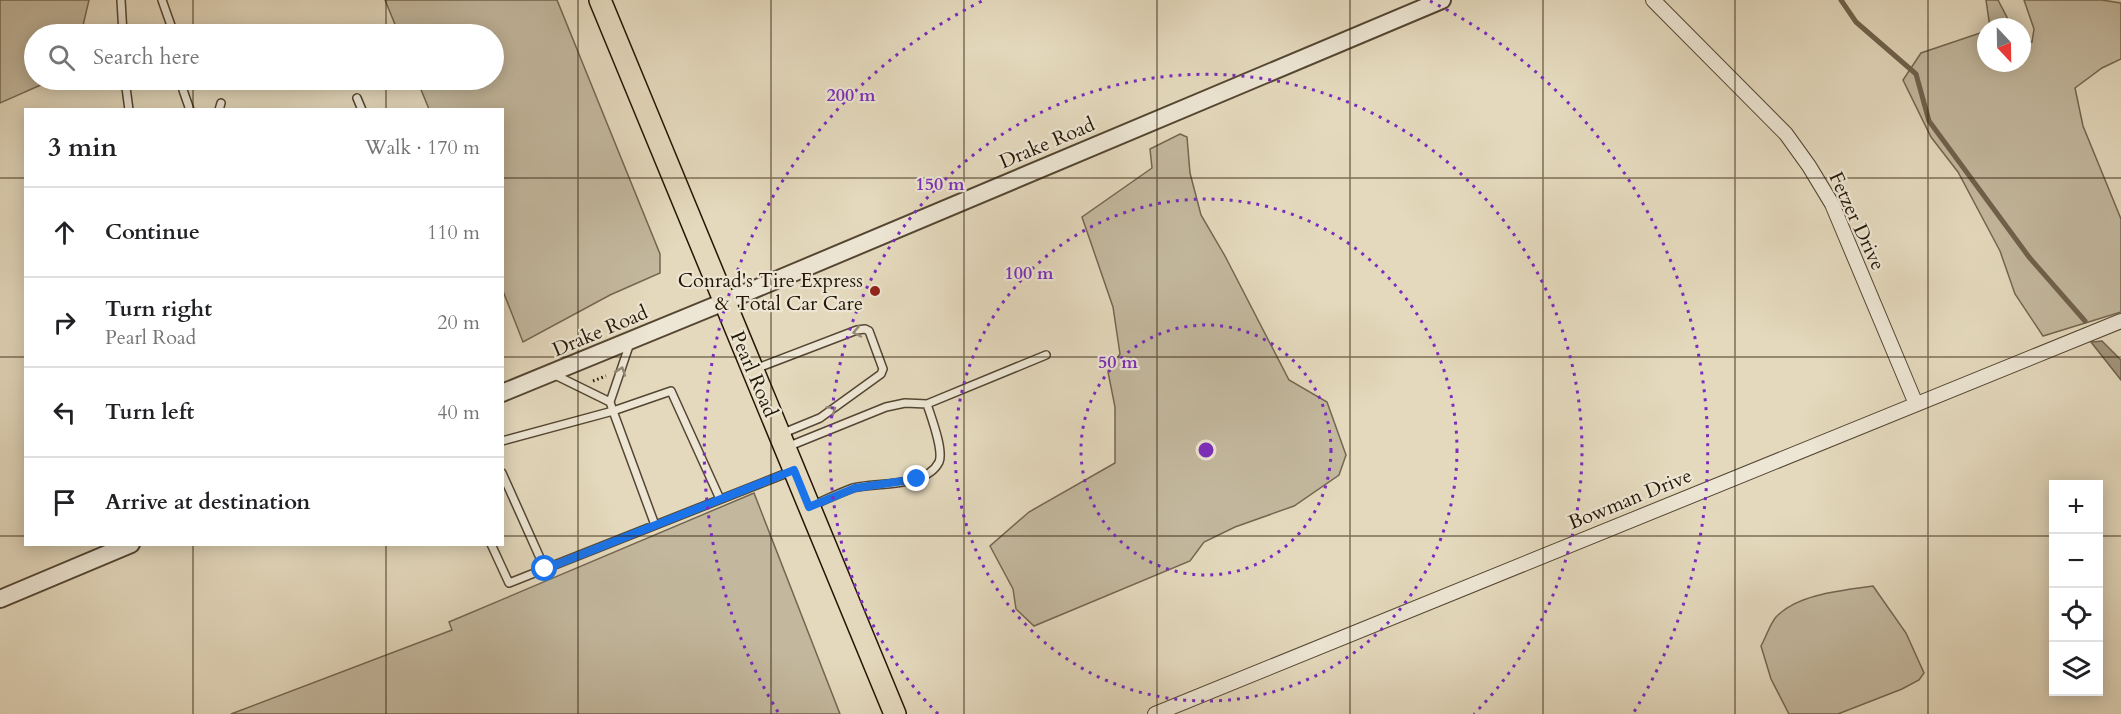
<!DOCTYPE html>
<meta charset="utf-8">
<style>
body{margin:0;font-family:Cardo,serif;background:#f6f6f6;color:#202124}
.controls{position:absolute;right:18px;bottom:18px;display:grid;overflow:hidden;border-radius:0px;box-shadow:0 3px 15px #0003}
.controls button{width:54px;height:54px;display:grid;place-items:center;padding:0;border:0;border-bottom:2px solid #e0e0e0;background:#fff;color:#202124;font:30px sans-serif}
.compass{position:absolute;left:1977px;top:18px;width:54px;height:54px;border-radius:50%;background:#fff;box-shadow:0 3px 15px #0003;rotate:158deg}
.stop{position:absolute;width:18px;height:18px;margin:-14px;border:4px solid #1a73e8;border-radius:50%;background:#fff}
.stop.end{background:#1a73e8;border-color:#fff;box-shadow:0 2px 6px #0008}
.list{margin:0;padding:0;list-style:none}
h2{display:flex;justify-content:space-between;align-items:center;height:78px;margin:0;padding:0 24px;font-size:26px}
h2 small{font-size:20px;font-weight:400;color:#757577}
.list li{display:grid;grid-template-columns:39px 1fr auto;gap:18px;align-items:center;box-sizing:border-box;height:90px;padding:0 24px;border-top:2px solid #e0e0e0}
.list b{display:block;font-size:22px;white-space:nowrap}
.list p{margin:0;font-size:20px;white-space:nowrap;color:#757577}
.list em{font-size:20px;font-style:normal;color:#757577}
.icon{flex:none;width:33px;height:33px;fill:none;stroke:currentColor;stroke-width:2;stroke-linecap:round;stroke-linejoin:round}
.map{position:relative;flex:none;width:2121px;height:714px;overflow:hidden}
.search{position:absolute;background:#fff;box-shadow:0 3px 15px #0003;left:24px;top:24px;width:480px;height:66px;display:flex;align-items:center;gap:15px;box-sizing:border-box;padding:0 21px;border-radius:33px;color:#757577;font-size:22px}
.panel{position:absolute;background:#fff;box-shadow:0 3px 15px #0003;left:24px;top:108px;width:480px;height:438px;border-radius:0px}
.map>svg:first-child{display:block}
.green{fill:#c3b89e;stroke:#746651;stroke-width:1.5}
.water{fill:#a3967e;stroke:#70624d;stroke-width:1.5}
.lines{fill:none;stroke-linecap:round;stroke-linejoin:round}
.stream{stroke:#70624d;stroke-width:5}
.service-casing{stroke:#544632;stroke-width:10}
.minor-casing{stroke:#544632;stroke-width:16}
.tertiary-casing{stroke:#544632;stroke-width:20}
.primary-casing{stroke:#241504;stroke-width:24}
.path{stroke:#241504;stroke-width:3;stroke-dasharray:1.5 3;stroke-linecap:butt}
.service{stroke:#ede6d4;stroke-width:7}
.minor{stroke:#ede6d4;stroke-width:14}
.tertiary{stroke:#ede6d4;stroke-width:16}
.primary{stroke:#e4d9bd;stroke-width:21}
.oneway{stroke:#938876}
.route{stroke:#1a73e8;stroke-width:8}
.grid{fill:none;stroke:#241504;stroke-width:1.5;stroke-opacity:0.55}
.ring{fill:none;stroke:#7b2cbf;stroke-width:3;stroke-dasharray:3 6}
.poi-dot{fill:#8f2418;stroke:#ede6d4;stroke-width:2}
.labels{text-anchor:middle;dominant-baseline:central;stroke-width:4.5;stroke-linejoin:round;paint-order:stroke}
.street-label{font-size:20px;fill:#241504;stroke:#ede6d4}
.poi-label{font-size:20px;fill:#241504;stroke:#ede6d4;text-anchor:end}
.centre{fill:#7b2cbf;stroke:#ede6d4;stroke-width:3}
.ring-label{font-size:18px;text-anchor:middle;font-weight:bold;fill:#7b2cbf;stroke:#ede6d4;stroke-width:4.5;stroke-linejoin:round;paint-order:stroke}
</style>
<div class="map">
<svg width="2121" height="714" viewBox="0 0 2121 714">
<rect width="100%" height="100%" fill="#e4d9bd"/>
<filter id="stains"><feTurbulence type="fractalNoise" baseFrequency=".00333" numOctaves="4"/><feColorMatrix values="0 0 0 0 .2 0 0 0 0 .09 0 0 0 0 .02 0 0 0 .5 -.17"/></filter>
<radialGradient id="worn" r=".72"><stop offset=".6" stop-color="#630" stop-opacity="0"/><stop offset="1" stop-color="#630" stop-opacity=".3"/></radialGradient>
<path class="green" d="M 0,0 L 89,0 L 81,34 L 34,34 L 34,80 L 52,80 L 0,103 Z
M 385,0 L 557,0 L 660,254 L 660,273 L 610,295 L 523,342 L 503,291 L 502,110 L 429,109 L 417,80 L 494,80 L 494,34 L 399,34 Z
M 1986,0 L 1998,0 L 2012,27 L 1990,27 Z
M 2024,0 L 2102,0 L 2121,3 L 2121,59 L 2102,68 L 2075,88 L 2083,126 L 2121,219 L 2121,312 L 2043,336 L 2015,294 L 2000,251 L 1958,172 L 1931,137 L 1903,80 L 1921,53 L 1986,31 L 1986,63 L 2022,63 L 2022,38 L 2032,42 L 2034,29 Z
M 1180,134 L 1187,137 L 1190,173 L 1201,215 L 1225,256 L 1289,380 L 1327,402 L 1346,455 L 1339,475 L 1294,506 L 1235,527 L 1204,542 L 1190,561 L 1034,626 L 1016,609 L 1013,589 L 990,546 L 1029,512 L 1115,463 L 1115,407 L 1108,372 L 1120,354 L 1113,307 L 1082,217 L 1152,168 L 1150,149 Z
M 754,493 L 840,714 L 231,714 L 452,630 L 449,622 Z
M 1873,586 L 1906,633 L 1924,673 L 1919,680 L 1902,689 L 1838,714 L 1789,714 L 1771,679 L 1761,646 C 1766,637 1770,624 1776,617 C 1797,594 1844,590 1873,586 Z"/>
<path class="water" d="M 2102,341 L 2121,360 L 2121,380 L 2091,342 Z"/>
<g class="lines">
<path class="stream" d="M 1841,0 L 1856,22 L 1916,74 L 1929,121 L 2029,257 L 2085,321"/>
<defs>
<path id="service" d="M 121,0 L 123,34
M 162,0 L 174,34
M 125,80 L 129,110
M 183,80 L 183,90 L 190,110
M 357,98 L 362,110
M 219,110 L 221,103
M 755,369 L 857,330 L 865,329 L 869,331 L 883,369 L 881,374 L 820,418 L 781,434
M 553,374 L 610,402
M 502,441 L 613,411 L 610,402 L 630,343
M 787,447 L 886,407 L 905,403 L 927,404 L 1046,355
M 502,473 L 545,569
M 811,506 C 825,500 839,493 853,488 C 876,482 926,488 939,462 C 944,450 931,417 927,404
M 655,525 L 613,411 L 671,391 L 720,499
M 491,544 L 509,583 L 792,471"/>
<path id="minor" d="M 1653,0 L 1786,134 L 1809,166 L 1832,204 L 1916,404
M 1155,714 L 2121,321"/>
<path id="tertiary" d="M 502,393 L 724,302 L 1442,0
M 0,599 L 131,544"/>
<path id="primary" d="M 600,0 L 895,714"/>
</defs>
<use href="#service" class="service-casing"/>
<use href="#minor" class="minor-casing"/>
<use href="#tertiary" class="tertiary-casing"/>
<use href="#primary" class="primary-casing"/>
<path class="path" d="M 593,381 L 606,376"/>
<use href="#service" class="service"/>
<use href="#minor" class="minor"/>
<use href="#tertiary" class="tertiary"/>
<use href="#primary" class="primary"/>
</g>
<defs><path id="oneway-chevron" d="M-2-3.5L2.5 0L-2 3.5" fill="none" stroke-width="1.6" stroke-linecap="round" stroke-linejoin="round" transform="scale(1.5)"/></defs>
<g class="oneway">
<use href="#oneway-chevron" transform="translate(857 332) rotate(168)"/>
<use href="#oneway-chevron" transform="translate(621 371) rotate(-71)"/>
<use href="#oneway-chevron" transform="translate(832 410) rotate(-34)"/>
</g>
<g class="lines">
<path class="route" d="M 545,569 L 794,470 L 809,507 L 855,488 L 917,479"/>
</g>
<path class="grid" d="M 193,0 L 193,34M 386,0 L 386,34M 578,0 L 578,714M 771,0 L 771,714M 964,0 L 964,714M 1157,0 L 1157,714M 1350,0 L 1350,714M 1543,0 L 1543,714M 1735,0 L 1735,714M 1928,0 L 1928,714M 193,80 L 193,110M 386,80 L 386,110M 0,178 L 26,178M 502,178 L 2121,178M 0,357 L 26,357M 502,357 L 2121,357M 0,536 L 26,536M 502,536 L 2054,536M 2098,536 L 2121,536M 193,544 L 193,714M 386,544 L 386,714"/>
<g class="ring">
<circle cx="1206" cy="450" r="125"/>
<circle cx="1206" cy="450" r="251"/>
<path d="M938 714A376 376 0 1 1 1474 714"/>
<path d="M778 712A502 502 0 0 1 982 1M1430 1A502 502 0 0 1 1634 712"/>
</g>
<circle class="poi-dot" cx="875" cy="291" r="6"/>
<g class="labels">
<g class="street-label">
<text transform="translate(1047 143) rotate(-23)">Drake Road</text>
<text transform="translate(1857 221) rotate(65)">Fetzer Drive</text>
<text transform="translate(600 331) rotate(-23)">Drake Road</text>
<text transform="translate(754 374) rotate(67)">Pearl Road</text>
<text transform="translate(1630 499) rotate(-22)">Bowman Drive</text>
</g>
<g class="poi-label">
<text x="863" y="280">Conrad's Tire Express<tspan x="863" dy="23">&amp; Total Car Care</tspan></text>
</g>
</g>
<circle cx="1206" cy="450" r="9" class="centre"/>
<g class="ring-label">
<text x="851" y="101">200 m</text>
<text x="940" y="190">150 m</text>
<text x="1029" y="279">100 m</text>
<text x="1118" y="368">50 m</text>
</g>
<rect width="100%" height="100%" filter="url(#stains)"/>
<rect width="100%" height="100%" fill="url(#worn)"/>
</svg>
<div class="controls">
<button>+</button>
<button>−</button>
<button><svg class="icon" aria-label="locate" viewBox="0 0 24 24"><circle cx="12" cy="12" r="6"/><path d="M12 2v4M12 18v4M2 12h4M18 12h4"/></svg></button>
<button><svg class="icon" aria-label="layers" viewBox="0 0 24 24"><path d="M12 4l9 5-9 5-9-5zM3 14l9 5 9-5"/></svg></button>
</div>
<svg class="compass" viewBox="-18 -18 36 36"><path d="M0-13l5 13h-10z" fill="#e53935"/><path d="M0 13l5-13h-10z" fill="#757577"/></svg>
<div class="stop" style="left:545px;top:569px"></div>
<div class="stop end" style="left:917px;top:479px"></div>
<div class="search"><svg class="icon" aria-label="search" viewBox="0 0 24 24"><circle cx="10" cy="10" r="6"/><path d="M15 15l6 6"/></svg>Search here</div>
<section class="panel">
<h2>3 min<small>Walk · 170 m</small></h2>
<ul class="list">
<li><svg class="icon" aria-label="ahead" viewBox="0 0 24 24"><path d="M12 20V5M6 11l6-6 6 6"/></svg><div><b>Continue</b></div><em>110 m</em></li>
<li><svg class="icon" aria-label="right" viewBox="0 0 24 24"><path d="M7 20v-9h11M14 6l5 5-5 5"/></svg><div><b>Turn right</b><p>Pearl Road</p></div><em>20 m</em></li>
<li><svg class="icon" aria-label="left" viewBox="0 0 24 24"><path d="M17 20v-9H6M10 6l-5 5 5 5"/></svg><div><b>Turn left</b></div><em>40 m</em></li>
<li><svg class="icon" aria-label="arrive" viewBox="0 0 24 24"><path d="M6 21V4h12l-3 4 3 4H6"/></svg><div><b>Arrive at destination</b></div></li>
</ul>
</section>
</div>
